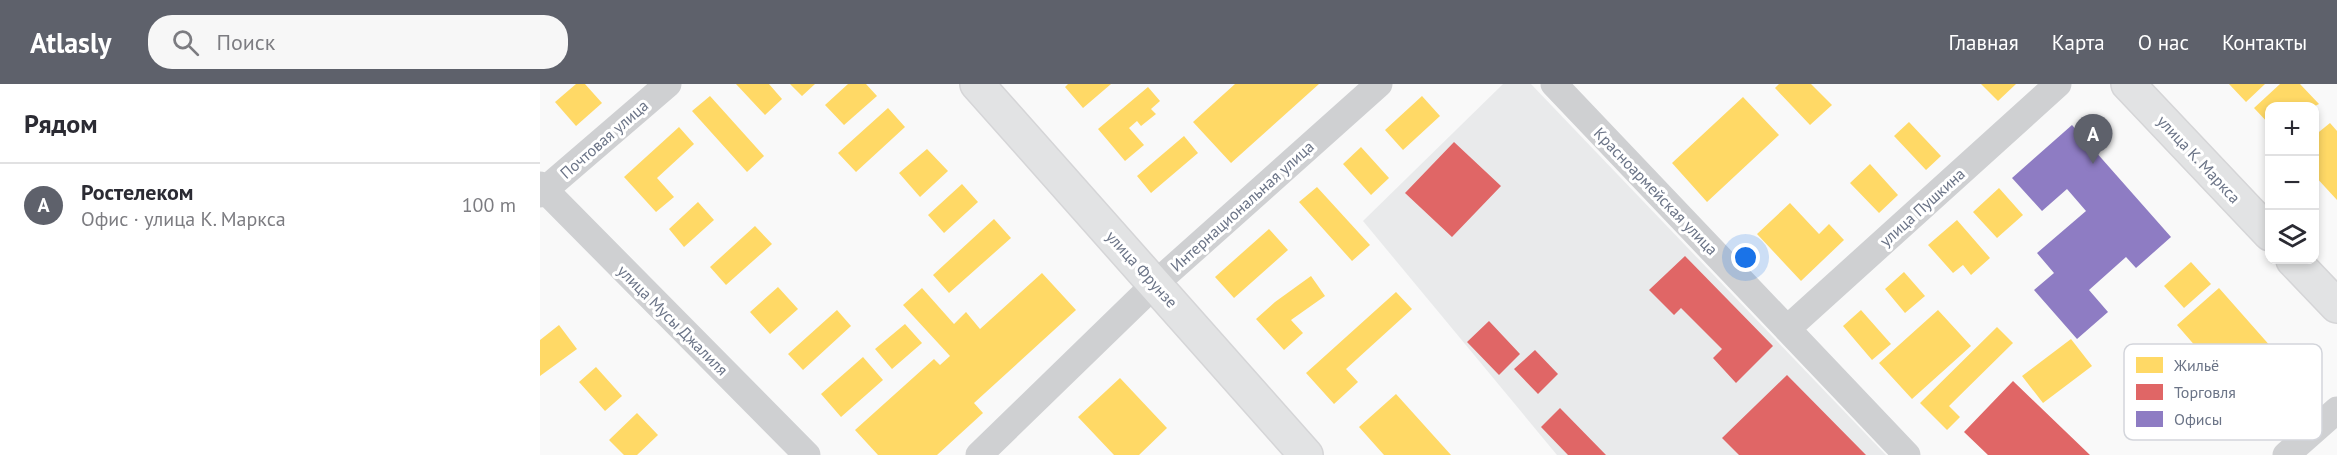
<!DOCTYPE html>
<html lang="ru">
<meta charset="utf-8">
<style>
body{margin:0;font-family:"PT Sans",sans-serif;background:#f7f7f7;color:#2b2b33}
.controls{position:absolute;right:18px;top:18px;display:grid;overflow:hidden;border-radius:12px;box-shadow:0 3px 9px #0003}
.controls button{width:54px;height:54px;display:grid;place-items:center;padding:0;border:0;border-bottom:2px solid #e1e1e2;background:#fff;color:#2b2b33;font:30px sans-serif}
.you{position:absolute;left:1206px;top:174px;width:21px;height:21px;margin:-15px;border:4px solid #fff;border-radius:50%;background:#1a73e8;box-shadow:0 0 0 9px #1a73e833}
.badge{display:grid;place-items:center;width:39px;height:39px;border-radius:50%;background:#5e616b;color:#fff;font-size:20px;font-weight:700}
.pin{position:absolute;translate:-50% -50px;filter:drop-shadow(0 2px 3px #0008)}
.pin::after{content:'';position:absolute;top:32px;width:21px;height:18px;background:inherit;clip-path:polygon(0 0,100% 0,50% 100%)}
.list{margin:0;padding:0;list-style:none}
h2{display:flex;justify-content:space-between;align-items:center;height:78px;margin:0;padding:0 24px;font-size:26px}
h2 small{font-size:20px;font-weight:400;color:#7c7c81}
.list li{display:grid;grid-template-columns:39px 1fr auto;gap:18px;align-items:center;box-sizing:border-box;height:84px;padding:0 24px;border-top:2px solid #e1e1e2}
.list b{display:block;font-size:22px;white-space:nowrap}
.list p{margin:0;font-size:20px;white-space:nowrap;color:#7c7c81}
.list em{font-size:20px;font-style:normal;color:#7c7c81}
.icon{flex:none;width:33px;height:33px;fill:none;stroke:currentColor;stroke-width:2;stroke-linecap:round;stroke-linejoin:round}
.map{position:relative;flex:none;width:1797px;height:371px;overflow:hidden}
header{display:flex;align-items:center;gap:36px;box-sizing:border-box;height:84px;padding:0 30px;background:#5e616b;color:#fff}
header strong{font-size:28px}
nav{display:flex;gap:33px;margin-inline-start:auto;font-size:21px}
.search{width:420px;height:54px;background:#f7f7f7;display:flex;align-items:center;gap:15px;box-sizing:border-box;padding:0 21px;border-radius:24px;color:#7c7c81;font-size:22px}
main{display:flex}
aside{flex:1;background:#fff}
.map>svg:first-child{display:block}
.built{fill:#e9eaeb}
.homes{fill:#ffd966}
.shops{fill:#e06666}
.offices{fill:#8e7cc3}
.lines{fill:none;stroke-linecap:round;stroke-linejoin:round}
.secondary-casing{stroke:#d5d5d7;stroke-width:36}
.street{stroke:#cfd0d2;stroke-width:27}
.secondary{stroke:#e2e3e4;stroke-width:33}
.labels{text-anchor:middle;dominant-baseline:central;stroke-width:6;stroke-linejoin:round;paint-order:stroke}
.street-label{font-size:16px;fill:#6b7487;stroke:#fff}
.key{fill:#fff;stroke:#d3d5db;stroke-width:1.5}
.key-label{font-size:16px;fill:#6b7487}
</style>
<header>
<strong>Atlasly</strong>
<div class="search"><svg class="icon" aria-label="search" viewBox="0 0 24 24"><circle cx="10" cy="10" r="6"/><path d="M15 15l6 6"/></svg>Поиск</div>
<nav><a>Главная</a><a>Карта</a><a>О нас</a><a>Контакты</a></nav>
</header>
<main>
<aside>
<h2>Рядом<small></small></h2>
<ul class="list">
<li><span class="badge">A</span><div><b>Ростелеком</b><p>Офис · улица К. Маркса</p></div><em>100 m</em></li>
</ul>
</aside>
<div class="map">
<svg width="1797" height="371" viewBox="0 0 1797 371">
<rect width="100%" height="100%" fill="#f9f9f9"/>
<path class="built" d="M 963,0 L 991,0 L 1346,371 L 1017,371 L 823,137 Z"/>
<path class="homes" d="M 36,0 L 45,0 L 62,19 L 36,42 L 15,18 Z
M 196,0 L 229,0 L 242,15 L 225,31 Z
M 250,0 L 275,0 L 262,12 Z
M 308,0 L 326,0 L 337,12 L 304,41 L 285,21 Z
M 528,0 L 571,0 L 543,24 L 525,3 Z
M 695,0 L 779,0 L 691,79 L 653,38 Z
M 1239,0 L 1271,0 L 1292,21 L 1270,41 L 1235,4 Z
M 1441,0 L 1476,0 L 1458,17 Z
M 1689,0 L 1725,0 L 1706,18 Z
M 1740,0 L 1760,0 L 1779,20 L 1775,22 L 1730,22 L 1730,41 L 1714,24 Z
M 608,3 L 620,17 L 611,25 L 616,30 L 601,42 L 597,37 L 589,44 L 604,61 L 585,77 L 558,45 Z
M 170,12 L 224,72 L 207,88 L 152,27 Z
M 882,12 L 900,32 L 863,66 L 845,46 Z
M 1203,13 L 1239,51 L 1167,118 L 1132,79 Z
M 348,24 L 365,43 L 316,88 L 298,69 Z
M 1369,38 L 1401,72 L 1386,86 L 1354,52 Z
M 1790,39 L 1797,47 L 1797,116 L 1774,91 L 1774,52 Z
M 139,43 L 154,60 L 117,94 L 134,113 L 116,128 L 84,93 Z
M 644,52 L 658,69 L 611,109 L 597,92 Z
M 821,63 L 849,94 L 831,111 L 803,80 Z
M 387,65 L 408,87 L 380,113 L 359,89 Z
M 1330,80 L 1358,111 L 1339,129 L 1310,99 Z
M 422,100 L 438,118 L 404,149 L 388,131 Z
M 777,103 L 830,161 L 812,177 L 759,118 Z
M 1459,104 L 1483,131 L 1457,154 L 1433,128 Z
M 158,118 L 174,136 L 144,163 L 129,145 Z
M 1250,119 L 1279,150 L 1289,140 L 1304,156 L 1261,197 L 1217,150 Z
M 454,135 L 471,154 L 409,209 L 393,191 Z
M 1417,136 L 1450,174 L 1431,191 L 1423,181 L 1413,189 L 1388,161 Z
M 215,142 L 232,160 L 186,201 L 170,183 Z
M 729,145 L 748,166 L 694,214 L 675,193 Z
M 1651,178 L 1671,200 L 1644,224 L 1624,202 Z
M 1364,188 L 1385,212 L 1365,229 L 1345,205 Z
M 502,189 L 536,226 L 434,319 L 443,329 L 397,371 L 338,371 L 315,346 L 394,275 L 400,281 L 410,272 L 363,221 L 382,204 L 414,240 L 426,228 L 440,245 Z
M 771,192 L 785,212 L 751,236 L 763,249 L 744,266 L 716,235 L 735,218 Z
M 238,203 L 258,225 L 230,250 L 210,228 Z
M 1679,204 L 1732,264 L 1641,344 L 1616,315 L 1664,272 L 1637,241 Z
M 856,208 L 872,225 L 806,285 L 818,298 L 794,320 L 766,289 Z
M 297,226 L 311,242 L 263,286 L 248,270 Z
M 1321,226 L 1351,260 L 1332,276 L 1303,242 Z
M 1398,226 L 1431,262 L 1372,315 L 1339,279 Z
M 365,240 L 382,259 L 352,285 L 335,265 Z
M 19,241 L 37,265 L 0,292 L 0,256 Z
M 1457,243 L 1473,259 L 1409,322 L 1420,333 L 1407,346 L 1380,319 Z
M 1531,255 L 1552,282 L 1503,319 L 1482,292 Z
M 323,273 L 343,296 L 301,333 L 281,310 Z
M 56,283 L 82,312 L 65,327 L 39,298 Z
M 580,294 L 627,344 L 599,371 L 574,371 L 538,333 Z
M 856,310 L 911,371 L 844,371 L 819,343 Z
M 97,329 L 118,351 L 97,371 L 84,371 L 69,356 Z"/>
<path class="shops" d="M 914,58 L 961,102 L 912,153 L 865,109 Z
M 1145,172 L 1233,262 L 1196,299 L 1173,274 L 1182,265 L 1141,224 L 1134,231 L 1109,206 Z
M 949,237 L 980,270 L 959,291 L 927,258 Z
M 995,266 L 1018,290 L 998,310 L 974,285 Z
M 1247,291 L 1326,371 L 1199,371 L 1182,354 Z
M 1473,297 L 1550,371 L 1448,371 L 1424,348 Z
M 1020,324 L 1066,371 L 1028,371 L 1001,343 Z"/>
<path class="offices" d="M 1532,41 L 1631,153 L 1596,184 L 1586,173 L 1549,206 L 1568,228 L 1537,255 L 1494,206 L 1514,189 L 1497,169 L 1546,127 L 1527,105 L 1502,127 L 1472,94 Z"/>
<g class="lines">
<defs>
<path id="secondary" d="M 437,0 L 766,371
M 1588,0 L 1730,150
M 1753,176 L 1797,222"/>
</defs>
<use href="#secondary" class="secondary-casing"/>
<path class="street" d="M 1014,0 L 1367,371
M 0,101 L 267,371
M 0,110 L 128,0
M 1247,245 L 1518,0
M 439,371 L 615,200 L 839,0
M 1746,371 L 1797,326"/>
<use href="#secondary" class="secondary"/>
</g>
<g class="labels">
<g class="street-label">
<text transform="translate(64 55) rotate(-41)">Почтовая улица</text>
<text transform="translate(1659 75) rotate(47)">улица К. Маркса</text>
<text transform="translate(1116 107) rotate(46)">Красноармейская улица</text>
<text transform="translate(702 122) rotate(-42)">Интернациональная улица</text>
<text transform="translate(1382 123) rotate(-42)">улица Пушкина</text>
<text transform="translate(602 185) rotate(48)">улица Фрунзе</text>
<text transform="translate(133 236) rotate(45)">улица Мусы Джалиля</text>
</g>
</g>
<rect x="1584" y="260" width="198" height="96" rx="9" class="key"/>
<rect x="1596" y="273" width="27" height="16" fill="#ffd966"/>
<rect x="1596" y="300" width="27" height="16" fill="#e06666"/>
<rect x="1596" y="327" width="27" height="16" fill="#8e7cc3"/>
<g class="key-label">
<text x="1634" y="287">Жильё</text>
<text x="1634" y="314">Торговля</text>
<text x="1634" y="341">Офисы</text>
</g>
</svg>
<div class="controls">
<button>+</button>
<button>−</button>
<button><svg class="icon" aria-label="layers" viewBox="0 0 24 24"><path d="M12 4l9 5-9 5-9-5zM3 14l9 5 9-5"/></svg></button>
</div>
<div class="you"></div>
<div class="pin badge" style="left:1553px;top:80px">A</div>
</div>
</main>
